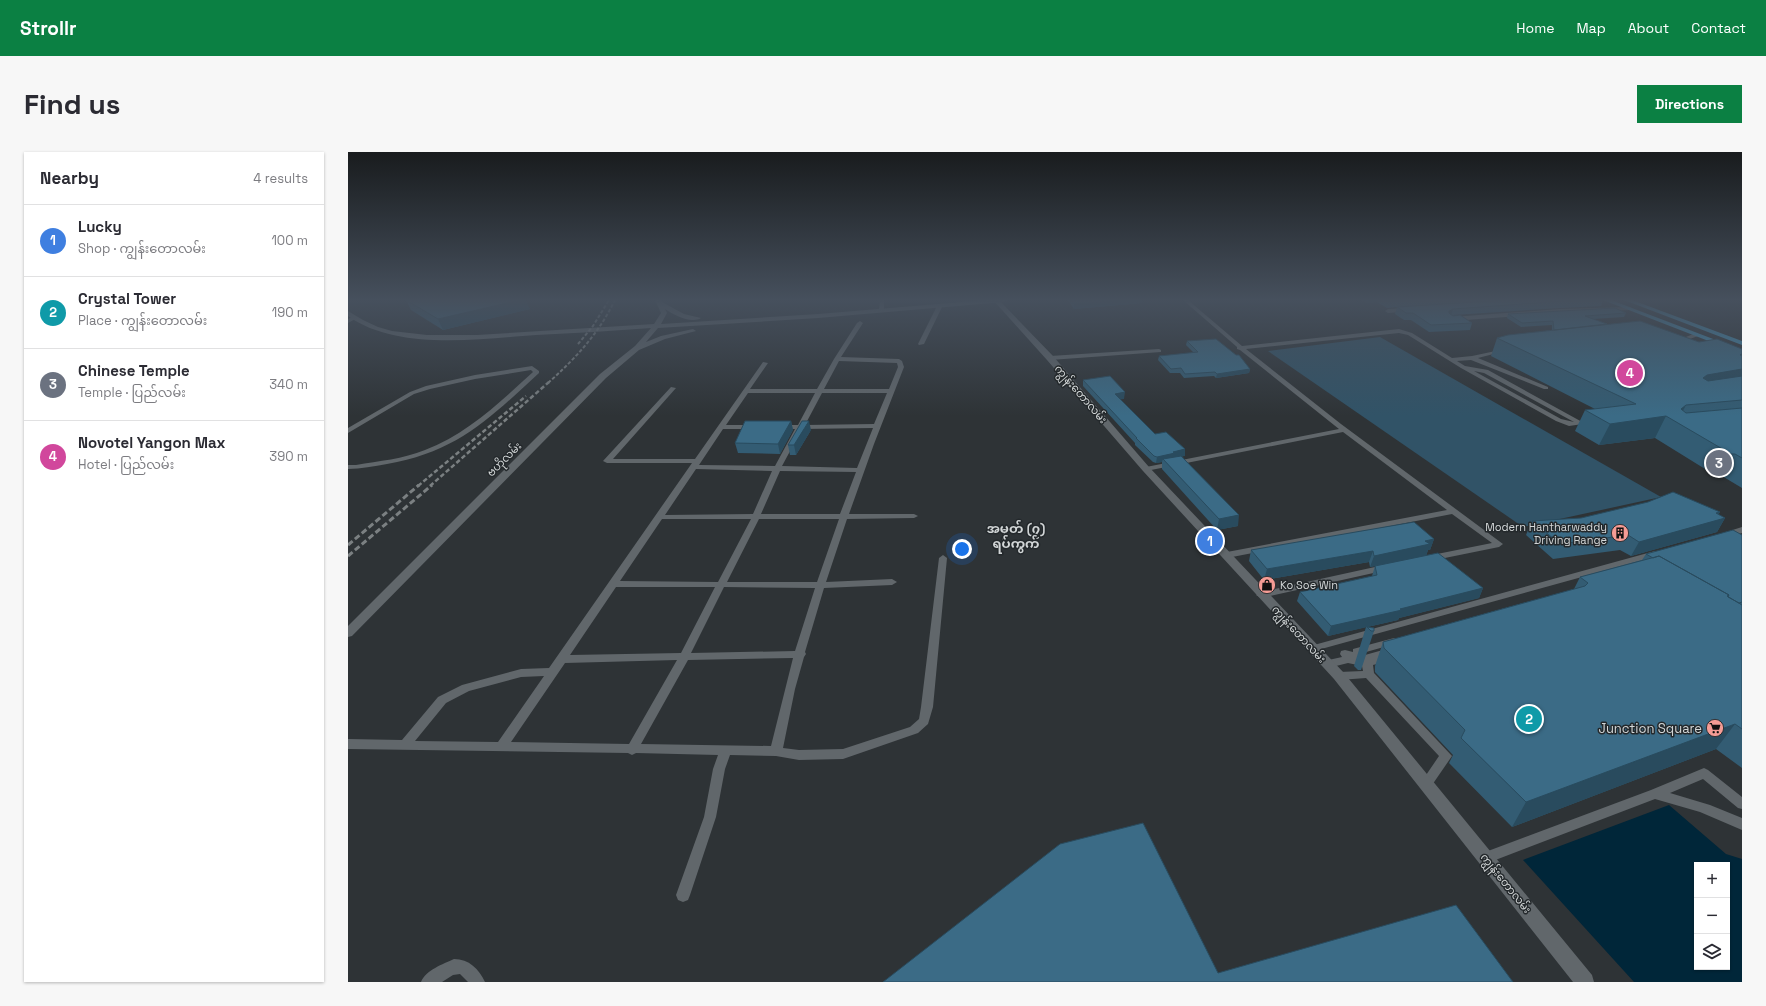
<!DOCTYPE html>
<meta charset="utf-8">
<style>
body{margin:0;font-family:"Space Grotesk","Noto Sans Myanmar",sans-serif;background:#f7f7f7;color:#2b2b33}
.controls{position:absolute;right:12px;bottom:12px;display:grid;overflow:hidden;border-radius:0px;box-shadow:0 1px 3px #0004}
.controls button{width:36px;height:36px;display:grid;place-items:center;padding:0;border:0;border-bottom:1px solid #e1e1e2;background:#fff;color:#2b2b33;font:20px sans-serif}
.you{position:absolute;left:614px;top:397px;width:14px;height:14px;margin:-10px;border:3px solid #fff;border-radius:50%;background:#1a73e8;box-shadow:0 0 0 6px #1a73e833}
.badge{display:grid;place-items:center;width:26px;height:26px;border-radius:50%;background:#0b8043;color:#fff;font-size:13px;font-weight:700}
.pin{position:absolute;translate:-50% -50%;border:2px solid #fff;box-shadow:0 1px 4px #0006}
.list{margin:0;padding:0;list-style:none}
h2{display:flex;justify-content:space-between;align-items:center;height:52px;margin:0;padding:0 16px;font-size:17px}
h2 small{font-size:13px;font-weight:400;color:#7c7c81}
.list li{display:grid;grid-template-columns:26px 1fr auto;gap:12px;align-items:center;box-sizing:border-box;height:72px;padding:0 16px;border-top:1px solid #e1e1e2}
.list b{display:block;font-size:15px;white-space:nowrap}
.list p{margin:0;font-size:13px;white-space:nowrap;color:#7c7c81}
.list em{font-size:13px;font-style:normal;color:#7c7c81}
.icon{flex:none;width:22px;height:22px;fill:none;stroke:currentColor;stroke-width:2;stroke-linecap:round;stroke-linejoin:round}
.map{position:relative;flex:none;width:1394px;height:830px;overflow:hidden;border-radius:0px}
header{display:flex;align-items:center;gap:24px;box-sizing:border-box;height:56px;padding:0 20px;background:#0b8043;color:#fff}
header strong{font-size:19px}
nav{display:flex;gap:22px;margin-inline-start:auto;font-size:14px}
.intro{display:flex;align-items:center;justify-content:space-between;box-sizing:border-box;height:96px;padding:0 24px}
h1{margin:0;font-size:28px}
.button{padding:10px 18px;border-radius:0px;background:#0b8043;color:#fff;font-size:14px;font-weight:700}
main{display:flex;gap:24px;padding:0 24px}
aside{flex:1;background:#fff;border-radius:0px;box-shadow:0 1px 3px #0004}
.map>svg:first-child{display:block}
.green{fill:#315367}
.water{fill:#002639;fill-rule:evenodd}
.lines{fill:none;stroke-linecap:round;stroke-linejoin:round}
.service{fill:#61676b;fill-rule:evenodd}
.minor{fill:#61676b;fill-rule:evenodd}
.tertiary{fill:#61676b;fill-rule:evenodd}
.secondary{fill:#61676b;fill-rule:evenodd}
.trunk{fill:#4092ba;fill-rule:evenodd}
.rail-far2{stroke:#7b8082;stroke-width:2;stroke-dasharray:3.5 2;stroke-linecap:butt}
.rail-far1{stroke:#7b8082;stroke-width:2.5;stroke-dasharray:4.5 2.5;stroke-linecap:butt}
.rail{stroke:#7b8082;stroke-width:3;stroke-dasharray:6 3;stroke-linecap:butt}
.wall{fill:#335c73}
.shaded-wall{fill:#294b5e}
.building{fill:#3b6b86;stroke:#294b5e}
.labels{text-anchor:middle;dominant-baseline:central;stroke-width:3;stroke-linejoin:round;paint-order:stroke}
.street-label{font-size:11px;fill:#d2d6d7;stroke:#24292c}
.poi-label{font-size:11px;fill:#d2d6d7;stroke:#24292c;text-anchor:end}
.quarter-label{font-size:13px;font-weight:bold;fill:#d2d6d7;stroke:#24292c}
.near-poi-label{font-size:13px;fill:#d2d6d7;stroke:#24292c;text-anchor:end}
</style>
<header>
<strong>Strollr</strong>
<nav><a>Home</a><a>Map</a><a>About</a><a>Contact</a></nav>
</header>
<div class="intro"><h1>Find us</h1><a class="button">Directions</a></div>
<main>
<aside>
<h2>Nearby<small>4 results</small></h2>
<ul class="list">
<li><span class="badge" style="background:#3f7fe0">1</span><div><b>Lucky</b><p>Shop · ကျွန်းတောလမ်း</p></div><em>100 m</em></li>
<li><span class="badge" style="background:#0f9aa8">2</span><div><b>Crystal Tower</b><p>Place · ကျွန်းတောလမ်း</p></div><em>190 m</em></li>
<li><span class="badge" style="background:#6b7280">3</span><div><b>Chinese Temple</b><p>Temple · ပြည်လမ်း</p></div><em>340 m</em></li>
<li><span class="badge" style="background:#d1479c">4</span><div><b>Novotel Yangon Max</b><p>Hotel · ပြည်လမ်း</p></div><em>390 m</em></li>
</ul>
</aside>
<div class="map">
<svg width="1394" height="830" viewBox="0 0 1394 830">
<rect width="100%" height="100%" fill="#2e3336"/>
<path class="green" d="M 1032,185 L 1313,345 L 1175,375 L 920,199 Z"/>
<path class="water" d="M 1321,653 L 1378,702 L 1394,707 L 1394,830 L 1286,830 L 1175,708 ZM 1349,713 L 1379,713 L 1379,815 L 1349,815 Z"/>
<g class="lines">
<path class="service" d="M 532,148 L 536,148 L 536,159 L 531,158 Z
M 835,148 L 840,148 L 894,194 L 1051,177 L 1064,181 L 1104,206 L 1124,204 L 1157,197 L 1157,199 L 1130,206 L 1200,235 L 1200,237 L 1196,237 L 1123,208 L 1109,209 L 1117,214 L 1140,218 L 1236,271 L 1235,272 L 1221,274 L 1208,269 L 1113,216 L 1060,183 L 1051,181 L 898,197 L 993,272 L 1155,392 L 1151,395 L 1082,409 L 1079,408 L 1078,406 L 1079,404 L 1144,391 L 1104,362 L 879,406 L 876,405 L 875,403 L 879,400 L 1099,358 L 995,280 L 798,319 L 795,319 L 795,315 L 798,315 L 991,277 L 892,198 L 889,197 L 889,195 ZM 1126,219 L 1136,221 L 1226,270 L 1213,267 Z
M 590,152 L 595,153 L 576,192 L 571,193 L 570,192 Z
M 512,169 L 515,171 L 493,205 L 551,207 L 554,209 L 556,215 L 526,292 L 501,362 L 566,362 L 570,364 L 566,366 L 499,367 L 478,430 L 544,427 L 549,430 L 544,433 L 476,436 L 457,500 L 458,502 L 456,505 L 447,537 L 435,596 L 451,598 L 495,597 L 562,575 L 571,567 L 573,555 L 591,406 L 595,403 L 599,406 L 585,555 L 580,572 L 570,581 L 495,607 L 451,608 L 428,604 L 382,603 L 377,617 L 368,665 L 342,743 L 340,748 L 335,750 L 330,748 L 328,743 L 356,665 L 365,617 L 370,603 L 288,601 L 284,603 L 280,601 L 0,597 L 0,587 L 54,588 L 90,545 L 114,533 L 173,517 L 201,516 L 344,311 L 259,311 L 255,309 L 323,235 L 328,236 L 265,307 L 347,307 L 415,210 L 420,211 L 402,237 L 469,237 L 486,207 L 509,171 ZM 491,209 L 549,211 L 550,215 L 541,237 L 476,237 ZM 400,241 L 467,241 L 450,273 L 433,273 L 430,275 L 433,277 L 447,277 L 427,314 L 351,313 L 375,277 L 406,277 L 409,275 L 406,273 L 378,273 ZM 474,241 L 539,241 L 526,272 L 457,273 ZM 525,276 L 509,316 L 434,314 L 454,277 ZM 348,317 L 424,319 L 405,362 L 317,363 ZM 432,319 L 508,320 L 492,362 L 413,362 ZM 314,367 L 403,367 L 370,430 L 272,429 ZM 411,367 L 491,367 L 469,430 L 379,430 ZM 268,435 L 367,435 L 333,501 L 222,503 ZM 376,435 L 467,436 L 447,499 L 343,501 ZM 445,506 L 423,594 L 293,592 L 340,508 ZM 329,508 L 281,592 L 163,590 L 217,511 ZM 196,524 L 150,590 L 67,589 L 98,551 L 121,539 L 173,525 Z
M 1348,181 L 1351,183 L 1350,184 L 1328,192 L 1325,190 Z
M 811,197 L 813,198 L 813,200 L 702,208 L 699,206 L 702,204 Z
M 184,214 L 191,219 L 191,221 C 141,267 109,300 39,312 C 26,314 13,317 0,317 L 0,313 L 8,313 C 31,309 55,307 77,298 C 119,282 152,250 185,220 L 183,218 L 127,227 L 82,237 L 66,242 L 0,281 L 0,276 L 62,240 L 78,234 L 127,223 Z
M 1394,375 L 1394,381 L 1378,386 L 1374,383 L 1375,381 Z
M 1307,399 L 1311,402 L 1310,404 L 966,499 L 962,498 L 961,496 L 962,494 L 966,493 Z
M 1036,413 L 1041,416 L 1039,418 L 913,446 L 908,443 L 913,440 Z
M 1046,486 L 1050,487 L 1051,489 L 1050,491 L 1011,502 L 1017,503 L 1042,496 L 1046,497 L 1047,500 L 1044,503 L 1045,505 L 1044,508 L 1025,513 L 1026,521 L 1104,604 L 1082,636 L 1078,637 L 1074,636 L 1072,632 L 1091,604 L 1018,526 L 991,528 L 987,527 L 986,524 L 987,521 L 991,520 L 1015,519 L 1014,514 L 1000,511 L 980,516 L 976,515 L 975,512 L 976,509 L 994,505 L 992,502 L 993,499 L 997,498 L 1005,500 L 1005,497 Z
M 1356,616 L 1360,618 L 1394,645 L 1394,657 L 1390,656 L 1355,627 L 1322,641 L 1362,653 L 1394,666 L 1394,678 L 1352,660 L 1307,647 L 1137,712 L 1132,710 L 1130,706 L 1132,702 L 1303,638 Z
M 106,807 C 121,807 131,817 137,830 L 120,830 L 112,822 L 105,823 L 94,830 L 73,830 C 78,818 95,812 106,807 Z"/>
<path class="minor" d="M 1281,155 L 1283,156 L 1283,158 L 1212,161 L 1104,169 L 1101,167 L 1104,165 L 1212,157 Z
M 1062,156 L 1065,158 L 1064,159 L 1040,161 L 1037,159 L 1040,157 Z
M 6,164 L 9,166 L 0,171 L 0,167 Z"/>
<path class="tertiary" d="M 645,148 L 651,148 L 705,204 L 801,315 L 996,521 L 1244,823 L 1246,830 L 1225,830 L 986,527 L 795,319 L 699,208 Z"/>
<path class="secondary" d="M 307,148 L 313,148 L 314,150 L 336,162 L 353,166 C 343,172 326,163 317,157 L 319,161 L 313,172 L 470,162 L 638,148 L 659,148 L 656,150 L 470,166 L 310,176 L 298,190 L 313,184 L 345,177 L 348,179 L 317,187 L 291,198 L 258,226 L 4,484 L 0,485 L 0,474 L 252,222 L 287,194 L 303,176 C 265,179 226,181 188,183 C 130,187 49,199 0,164 L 0,159 L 15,168 L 30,175 L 44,179 L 79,183 L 129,183 L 306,172 L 313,161 Z"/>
<path class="trunk" d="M 1255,148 L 1263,148 L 1394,198 L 1394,202 Z
M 1276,148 L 1284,148 L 1394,189 L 1394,193 Z"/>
<path class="rail-far2" d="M 230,192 L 245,174 L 261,148
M 200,231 C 228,206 251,181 267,148"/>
<path class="rail-far1" d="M 70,334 L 178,244
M 82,334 L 201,230"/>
<path class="rail" d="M 0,393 L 71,333
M 0,404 L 84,333"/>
</g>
<path class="wall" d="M 58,148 L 182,157 L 95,178 L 63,158 Z
M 720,148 L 794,148 L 794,151 L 726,157 Z
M 1014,148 L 1255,148 L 1253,154 L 1212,156 L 1105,163 L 1124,171 L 1122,178 L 1081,180 L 1063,168 L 1056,168 L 1047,162 L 1049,155 L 1039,156 L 1029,150 L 1019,151 Z
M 1278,161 L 1276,165 L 1245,167 L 1259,172 L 1351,190 L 1394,197 L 1394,336 L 1374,324 L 1370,325 L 1307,286 L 1251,293 L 1227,279 L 1237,258 L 1247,257 L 1143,204 L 1149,186 L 1204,178 L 1204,173 L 1173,175 L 1159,166 L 1160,162 Z
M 839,189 L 902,217 L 901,221 L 868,226 L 866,224 L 836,226 L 832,221 L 822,221 L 810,208 L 811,204 L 846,201 L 838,193 Z
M 735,228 L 776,247 L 772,247 L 807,282 L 837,304 L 834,304 L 890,374 L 869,378 L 814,317 L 814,310 L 808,311 L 805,310 L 787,293 L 787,291 L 735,234 Z
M 443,269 L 445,278 L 432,302 L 390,301 L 387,291 Z
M 463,278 L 448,303 L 442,303 L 440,293 Z
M 1372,360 L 1370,363 L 1377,366 L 1369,380 L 1283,404 L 1272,398 L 1205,407 L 1178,383 L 1184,369 Z
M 1394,383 L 1394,616 L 1368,597 L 1164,675 L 1101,611 L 1105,603 L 1027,520 L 1027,514 L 1035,490 L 1226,437 L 1232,425 L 1294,408 L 1298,402 Z
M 1086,387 L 1082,398 L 1080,398 L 1078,404 L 1135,436 L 1131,446 L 1051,466 L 1050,468 L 1019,475 L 1026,479 L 1013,518 L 1010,518 L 1006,514 L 1018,475 L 980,484 L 949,449 L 952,440 L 1024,424 L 1027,414 L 1022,415 L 1021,410 L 916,428 L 901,409 L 903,398 Z"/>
<path class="shaded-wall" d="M 172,148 L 178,148 L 182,157 L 95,178 L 90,167 Z
M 780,148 L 794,148 L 794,151 L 726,157 L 726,152 Z
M 1020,148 L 1030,148 L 1029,150 L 1019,151 Z
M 1105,157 L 1103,164 L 1099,166 L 1101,159 Z
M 1394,202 L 1394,234 L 1345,246 L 1355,226 L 1359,223 L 1392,203 Z
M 902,217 L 901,221 L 868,226 L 869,222 Z
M 777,240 L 776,247 L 767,248 L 767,242 Z
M 1338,253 L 1329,270 L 1333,257 Z
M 1318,264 L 1307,286 L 1251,293 L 1262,272 Z
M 443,269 L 445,278 L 432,302 L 430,292 Z
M 461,269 L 463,278 L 448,303 L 446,293 Z
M 837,297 L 837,304 L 826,306 L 815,307 L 814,310 L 808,311 L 809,305 L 825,300 Z
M 1372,360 L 1366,369 L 1377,366 L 1369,380 L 1283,404 L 1291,390 Z
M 891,363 L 890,374 L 869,378 L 871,367 Z
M 1086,387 L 1082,398 L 1080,398 L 1078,404 L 1022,415 L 1026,404 L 1077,389 Z
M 1025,399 L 1021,410 L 916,428 L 919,417 Z
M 1135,436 L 1131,446 L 1051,466 L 1050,468 L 980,484 L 983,474 Z
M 1387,572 L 1368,597 L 1164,675 L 1178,650 Z"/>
<path class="building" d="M 58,148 L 87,148 L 90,149 L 96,148 L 172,148 L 90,167 Z
M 723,148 L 780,148 L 726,152 Z
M 1038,148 L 1066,148 L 1040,149 Z
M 1159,148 L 1254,148 L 1215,149 L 1105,157 L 1101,159 L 1101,161 L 1105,164 L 1112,163 L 1124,171 L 1083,173 L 1065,161 L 1058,161 L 1049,155 Z
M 1267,156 L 1278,161 L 1237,164 L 1259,172 L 1206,178 L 1205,169 L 1174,171 L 1160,162 Z
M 1292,169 L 1351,190 L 1369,187 L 1394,197 L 1394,202 L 1392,203 L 1394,203 L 1394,217 L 1359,223 L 1355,226 L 1360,229 L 1394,224 L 1394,248 L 1338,253 L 1333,257 L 1338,261 L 1394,256 L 1394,306 L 1387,302 L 1383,302 L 1318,264 L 1262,272 L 1237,258 L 1288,252 L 1149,186 L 1160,183 Z
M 868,187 L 888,203 L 891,203 L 902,217 L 869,222 L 867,220 L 837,222 L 833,216 L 823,217 L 811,204 L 850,200 L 839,189 Z
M 762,224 L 777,240 L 767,242 L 807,282 L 818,280 L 837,297 L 825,300 L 827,301 L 809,305 L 806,304 L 788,286 L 789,286 L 735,228 Z
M 397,269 L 443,269 L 430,292 L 387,291 Z
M 454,269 L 461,269 L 446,293 L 440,293 Z
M 833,304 L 891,363 L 871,367 L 815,307 Z
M 1325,340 L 1372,360 L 1368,361 L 1377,366 L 1291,390 L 1280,383 L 1212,392 L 1184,369 L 1233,366 L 1300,350 Z
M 1066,370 L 1086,387 L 1077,389 L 1082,392 L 1026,404 L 1025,399 L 919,417 L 903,398 Z
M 1385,378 L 1394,383 L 1394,450 L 1391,451 L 1380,445 L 1381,443 L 1311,404 L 1305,406 L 1298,402 Z
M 1090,401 L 1135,436 L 1052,457 L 1054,458 L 983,474 L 952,440 L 1029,423 L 1027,414 Z
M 1311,404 L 1381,443 L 1379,444 L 1394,453 L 1394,577 L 1387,572 L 1178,650 L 1113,586 L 1117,578 L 1036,496 L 1035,490 L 1237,434 L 1240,431 L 1232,425 Z
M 1019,475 L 1026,476 L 1026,479 L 1023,479 Z
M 795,671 L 870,821 L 1108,753 L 1165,830 L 535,830 L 712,692 Z"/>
<linearGradient id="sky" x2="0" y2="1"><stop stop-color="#191c1e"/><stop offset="0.56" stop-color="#46505d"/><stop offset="1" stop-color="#46505d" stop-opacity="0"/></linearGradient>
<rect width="1394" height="264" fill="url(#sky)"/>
<defs>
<symbol id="building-disc" viewBox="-11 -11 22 22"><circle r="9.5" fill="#f59c95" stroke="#24292c"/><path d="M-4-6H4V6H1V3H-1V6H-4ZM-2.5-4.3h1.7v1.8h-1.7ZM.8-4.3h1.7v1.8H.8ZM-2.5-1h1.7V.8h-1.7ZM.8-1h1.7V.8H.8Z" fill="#111"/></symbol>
<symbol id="shop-disc" viewBox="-11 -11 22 22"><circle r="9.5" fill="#f59c95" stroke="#24292c"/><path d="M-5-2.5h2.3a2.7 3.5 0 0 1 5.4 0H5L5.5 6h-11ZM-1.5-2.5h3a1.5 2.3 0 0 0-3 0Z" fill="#111"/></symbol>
<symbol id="supermarket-disc" viewBox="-11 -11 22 22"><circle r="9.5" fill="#f59c95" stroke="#24292c"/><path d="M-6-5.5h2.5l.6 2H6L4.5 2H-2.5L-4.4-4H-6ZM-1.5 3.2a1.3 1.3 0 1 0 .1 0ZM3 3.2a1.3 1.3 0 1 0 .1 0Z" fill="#111"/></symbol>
</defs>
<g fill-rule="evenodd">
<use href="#building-disc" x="1262" y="371" width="20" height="20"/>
<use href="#shop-disc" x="909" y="423" width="20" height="20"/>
<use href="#supermarket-disc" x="1357" y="566" width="20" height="20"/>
</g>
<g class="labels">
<g class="street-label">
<text transform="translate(733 242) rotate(49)">ကျွန်းတောလမ်း</text>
<text transform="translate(156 307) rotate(-45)">ဗဟိုလမ်း</text>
<text transform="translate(951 482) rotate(47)">ကျွန်းတောလမ်း</text>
<text transform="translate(1158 731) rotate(51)">ကျွန်းတောလမ်း</text>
</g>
<g class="poi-label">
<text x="1259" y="375">Modern Hantharwaddy<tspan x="1259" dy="13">Driving Range</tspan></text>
<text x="932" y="433" text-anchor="start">Ko Soe Win</text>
</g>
<g class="quarter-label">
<text x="668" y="376">အမှတ် (၇)<tspan x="668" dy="15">ရပ်ကွက်</tspan></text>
</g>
<g class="near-poi-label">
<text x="1354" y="576">Junction Square</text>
</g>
</g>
</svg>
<div class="controls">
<button>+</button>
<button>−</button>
<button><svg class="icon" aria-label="layers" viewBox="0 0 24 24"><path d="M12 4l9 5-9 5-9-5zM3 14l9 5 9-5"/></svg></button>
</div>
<div class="you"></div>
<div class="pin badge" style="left:862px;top:389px;background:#3f7fe0">1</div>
<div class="pin badge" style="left:1181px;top:567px;background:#0f9aa8">2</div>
<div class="pin badge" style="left:1371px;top:311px;background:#6b7280">3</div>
<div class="pin badge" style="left:1282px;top:221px;background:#d1479c">4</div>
</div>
</main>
